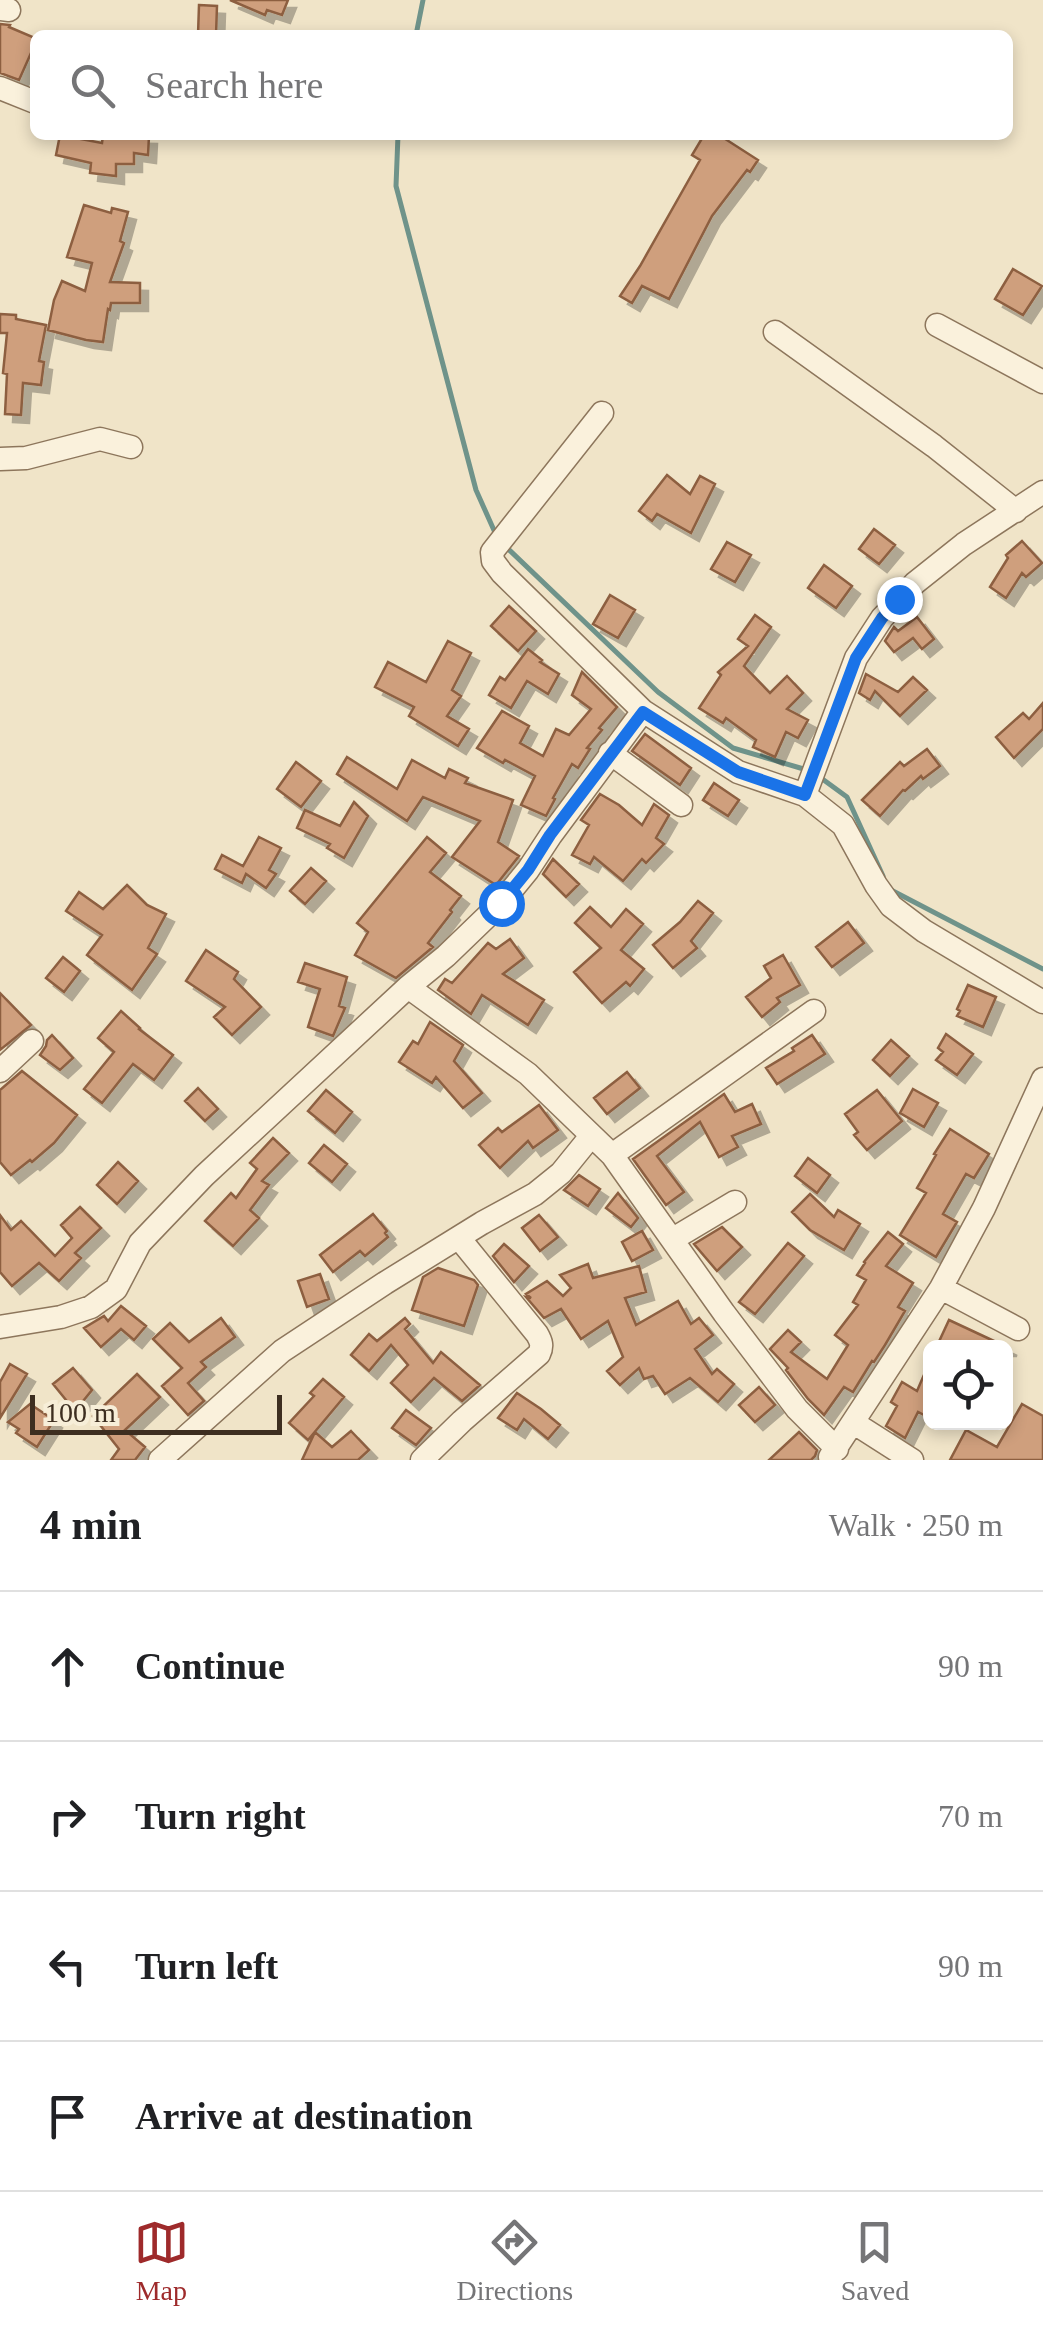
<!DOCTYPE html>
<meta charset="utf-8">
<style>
body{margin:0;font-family:"Times New Roman",serif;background:#f2f2f2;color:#202124}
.controls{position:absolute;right:30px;bottom:30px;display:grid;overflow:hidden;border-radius:15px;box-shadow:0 5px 15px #0003}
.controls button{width:90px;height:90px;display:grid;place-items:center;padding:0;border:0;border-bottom:2px solid #e0e0e0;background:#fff;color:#202124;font:50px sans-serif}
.scale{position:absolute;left:30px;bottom:25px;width:252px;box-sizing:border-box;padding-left:10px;border:5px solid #3d2e20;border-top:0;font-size:28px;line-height:35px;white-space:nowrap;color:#3d2e20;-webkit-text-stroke:8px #f7eed8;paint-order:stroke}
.stop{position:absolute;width:30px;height:30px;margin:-22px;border:8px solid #1a73e8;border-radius:50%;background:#fff}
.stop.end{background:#1a73e8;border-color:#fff;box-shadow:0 2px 10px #0008}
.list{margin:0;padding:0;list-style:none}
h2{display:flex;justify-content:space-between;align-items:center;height:130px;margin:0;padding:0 40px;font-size:42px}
h2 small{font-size:32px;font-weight:400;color:#757577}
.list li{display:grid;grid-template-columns:65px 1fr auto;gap:30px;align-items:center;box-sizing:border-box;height:150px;padding:0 40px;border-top:2px solid #e0e0e0}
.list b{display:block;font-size:38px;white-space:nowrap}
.list em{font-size:32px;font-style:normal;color:#757577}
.icon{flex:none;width:55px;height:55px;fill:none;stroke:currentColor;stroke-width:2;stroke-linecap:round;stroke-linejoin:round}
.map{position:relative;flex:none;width:1043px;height:1460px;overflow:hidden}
.search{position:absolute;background:#fff;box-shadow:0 5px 15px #0003;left:30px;right:30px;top:30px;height:110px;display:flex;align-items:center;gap:25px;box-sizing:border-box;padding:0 35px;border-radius:15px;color:#757577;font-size:38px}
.sheet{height:730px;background:#fff}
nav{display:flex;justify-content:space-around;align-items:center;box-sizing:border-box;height:140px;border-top:2px solid #e0e0e0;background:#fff;font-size:28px;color:#757577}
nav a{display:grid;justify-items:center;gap:5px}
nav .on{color:#9e2a2b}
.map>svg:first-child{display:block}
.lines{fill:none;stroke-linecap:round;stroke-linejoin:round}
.stream{stroke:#6f938a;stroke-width:5}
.building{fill:#cf9f7d;stroke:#8d5f41;stroke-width:2.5;filter:url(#shadow)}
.minor-casing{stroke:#8d765c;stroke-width:25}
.minor{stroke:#faf1dc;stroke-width:22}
.route{stroke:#1a73e8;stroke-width:12}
</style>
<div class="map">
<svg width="1043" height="1460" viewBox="0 0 1043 1460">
<defs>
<filter id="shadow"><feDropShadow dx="8" dy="8" stdDeviation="0" flood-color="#0004"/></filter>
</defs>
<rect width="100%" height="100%" fill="#f0e4c8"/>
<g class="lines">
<path class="stream" d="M 416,35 L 423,0
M 398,135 L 396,186 L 476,490 L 497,537
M 504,545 L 658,692 L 733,748 L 807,770
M 821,778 L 847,797 L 883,876
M 891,890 L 1043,969"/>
</g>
<path class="building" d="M 230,0 L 288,0 L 282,15 L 267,10 L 265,15 Z
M 199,5 L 217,6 L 216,35 L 198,35 Z
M 0,24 L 10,25 L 9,27 L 35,38 L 35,44 L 19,80 L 0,73 Z
M 60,135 L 102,143 L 103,135 L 149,136 L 148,155 L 134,153 L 134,164 L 116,164 L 116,176 L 90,173 L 91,163 L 56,155 Z
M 704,135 L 719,135 L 758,160 L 750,172 L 747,170 L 712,216 L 669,299 L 642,286 L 632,303 L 620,296 L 640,266 L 700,160 L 692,155 Z
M 84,205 L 111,213 L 112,208 L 128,212 L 120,241 L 124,243 L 110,282 L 140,283 L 140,303 L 111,303 L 110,310 L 108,309 L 103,342 L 86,340 L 48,330 L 54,300 L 62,281 L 85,291 L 92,263 L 67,257 Z
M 1013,269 L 1042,286 L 1023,315 L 995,299 Z
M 0,314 L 16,315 L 16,319 L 46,325 L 39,361 L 44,362 L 41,385 L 23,383 L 21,415 L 5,414 L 7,374 L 3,373 L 7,333 L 0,333 Z
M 667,475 L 690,494 L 700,476 L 715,484 L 691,533 L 657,514 L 652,521 L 639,511 Z
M 874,529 L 895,545 L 879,564 L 859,549 Z
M 1022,541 L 1042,563 L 1026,577 L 1022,573 L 1006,598 L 990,587 L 1008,558 L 1006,555 Z
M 727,542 L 751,555 L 735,582 L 711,569 Z
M 824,565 L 852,586 L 836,608 L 808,588 Z
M 610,595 L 635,610 L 618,638 L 593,624 Z
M 509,606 L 536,631 L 518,651 L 491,626 Z
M 755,615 L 771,627 L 744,666 L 770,693 L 787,676 L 803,693 L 787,709 L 808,720 L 798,738 L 786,732 L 775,757 L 753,747 L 756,740 L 726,718 L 723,723 L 699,708 L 721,675 L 718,672 L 748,646 L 738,639 Z
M 917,617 L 934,639 L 922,649 L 913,638 L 894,652 L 885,641 L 894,627 L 898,631 Z
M 448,641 L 471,653 L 452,690 L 461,696 L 447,716 L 469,729 L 458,746 L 409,716 L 414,707 L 375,687 L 388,662 L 426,682 Z
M 528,649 L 542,660 L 540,662 L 559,674 L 548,694 L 527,681 L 511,708 L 489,695 L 500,677 L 505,680 Z
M 582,672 L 617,707 L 599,728 L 602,730 L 587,748 L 590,749 L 578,768 L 572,764 L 553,798 L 555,799 L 546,816 L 521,805 L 535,776 L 505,760 L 503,763 L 477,748 L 502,711 L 529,726 L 520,743 L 543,756 L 556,729 L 569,735 L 591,709 L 572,695 Z
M 866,674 L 898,692 L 913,677 L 927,690 L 900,716 L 875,691 L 870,700 L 859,693 Z
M 1043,703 L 1043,729 L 1014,758 L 996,737 L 1023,713 L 1029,719 Z
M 645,734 L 691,768 L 680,785 L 632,751 Z
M 927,749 L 940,766 L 923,779 L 921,776 L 905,791 L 903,790 L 880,816 L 862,800 L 900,762 L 904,766 Z
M 347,757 L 397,789 L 412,760 L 445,778 L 449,769 L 468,778 L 465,783 L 513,800 L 498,842 L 519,856 L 496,885 L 452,857 L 480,821 L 423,797 L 407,821 L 337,774 Z
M 296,762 L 321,781 L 301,807 L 277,789 Z
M 714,783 L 739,800 L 728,816 L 703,800 Z
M 600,794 L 619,805 L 642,825 L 654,804 L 669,815 L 656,838 L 664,844 L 646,863 L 642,859 L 623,881 L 594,857 L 590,864 L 572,855 L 589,825 L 581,820 Z
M 354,802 L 368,816 L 344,858 L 327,848 L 330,844 L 297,828 L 305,810 L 340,826 Z
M 259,837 L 281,848 L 269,870 L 276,874 L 266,888 L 246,874 L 242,883 L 215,869 L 222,855 L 243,866 Z
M 427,837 L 446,853 L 430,872 L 461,896 L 450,910 L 452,912 L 428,943 L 433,947 L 396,978 L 355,955 L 368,932 L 357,923 Z
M 553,859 L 579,884 L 566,897 L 543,874 Z
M 311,868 L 326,881 L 305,904 L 290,891 Z
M 127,885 L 147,905 L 166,914 L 148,948 L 157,954 L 132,990 L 87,955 L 102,935 L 66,911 L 79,892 L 103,909 Z
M 698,901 L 713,913 L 691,941 L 697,948 L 673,968 L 653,945 L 680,922 Z
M 590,907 L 611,927 L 626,909 L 643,924 L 621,950 L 644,969 L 630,986 L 626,982 L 602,1003 L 574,972 L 601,948 L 575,923 Z
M 848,922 L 864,943 L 832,967 L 816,947 Z
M 510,939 L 524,958 L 503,974 L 544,1000 L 528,1025 L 482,995 L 471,1014 L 438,990 L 445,979 L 452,983 L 488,943 L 496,949 Z
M 206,950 L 238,972 L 234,979 L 261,1007 L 232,1035 L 214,1017 L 225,1007 L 186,981 Z
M 783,955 L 800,985 L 777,998 L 780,1002 L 762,1017 L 746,997 L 771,978 L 764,966 Z
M 63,957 L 80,971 L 64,992 L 46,978 Z
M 305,963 L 347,977 L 339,1006 L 345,1008 L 333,1036 L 308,1027 L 320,989 L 298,982 Z
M 968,985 L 996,997 L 983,1027 L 957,1016 L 960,1011 L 957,1009 Z
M 0,993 L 31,1025 L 0,1050 Z
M 121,1011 L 140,1028 L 139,1029 L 173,1055 L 154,1080 L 133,1064 L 102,1103 L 84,1089 L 114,1052 L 98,1038 Z
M 430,1022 L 463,1045 L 454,1061 L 482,1093 L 463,1108 L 436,1077 L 432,1083 L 399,1062 L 413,1041 L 418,1044 Z
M 946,1034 L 973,1054 L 957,1075 L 936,1060 L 943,1052 L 938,1048 Z
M 52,1035 L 73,1058 L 60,1070 L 40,1055 L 46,1046 L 47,1040 Z
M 812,1035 L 825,1054 L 777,1084 L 766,1068 L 794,1051 L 792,1048 Z
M 891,1040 L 909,1056 L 890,1076 L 873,1060 Z
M 22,1071 L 77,1115 L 54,1143 L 32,1162 L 30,1160 L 11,1175 L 0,1162 L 0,1090 Z
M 627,1072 L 640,1088 L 607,1114 L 594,1098 Z
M 198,1088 L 218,1109 L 205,1121 L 185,1101 Z
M 913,1089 L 938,1103 L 924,1127 L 900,1113 Z
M 326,1090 L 352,1112 L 335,1133 L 308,1111 Z
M 877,1090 L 902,1121 L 867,1150 L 854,1135 L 858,1132 L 845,1114 Z
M 724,1094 L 735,1112 L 752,1104 L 761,1124 L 732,1136 L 738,1147 L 719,1157 L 700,1122 L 657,1156 L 684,1192 L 666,1205 L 633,1159 Z
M 539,1105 L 558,1130 L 533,1148 L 528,1141 L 500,1168 L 479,1145 L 498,1128 L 502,1132 Z
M 950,1129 L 989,1154 L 974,1178 L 966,1174 L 943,1214 L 957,1222 L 936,1257 L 900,1235 L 926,1193 L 917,1188 L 936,1155 L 934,1154 Z
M 273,1138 L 289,1153 L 262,1181 L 269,1185 L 250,1210 L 259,1218 L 233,1246 L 205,1221 L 231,1193 L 236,1198 L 257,1169 L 250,1163 Z
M 324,1145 L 347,1164 L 332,1182 L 309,1163 Z
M 808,1158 L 830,1175 L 817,1193 L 795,1176 Z
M 118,1162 L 138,1181 L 117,1204 L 97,1185 Z
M 579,1175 L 600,1189 L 588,1206 L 564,1190 Z
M 618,1193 L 638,1218 L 631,1227 L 606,1208 Z
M 810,1194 L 834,1217 L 838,1210 L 860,1224 L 844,1250 L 810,1230 L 792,1212 Z
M 80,1207 L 101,1228 L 75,1253 L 81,1258 L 59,1281 L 39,1263 L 12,1286 L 0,1272 L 0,1215 L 11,1230 L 21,1221 L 55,1256 L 72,1238 L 61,1225 Z
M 373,1214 L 387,1231 L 385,1233 L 388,1237 L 365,1256 L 360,1251 L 333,1272 L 320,1255 Z
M 539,1215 L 558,1237 L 540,1251 L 522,1228 Z
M 722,1227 L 742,1247 L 717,1271 L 694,1244 Z
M 642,1231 L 653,1250 L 632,1261 L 622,1242 Z
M 888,1232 L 903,1244 L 886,1266 L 913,1283 L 898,1307 L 905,1311 L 885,1345 L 874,1362 L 872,1361 L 853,1392 L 844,1387 L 824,1415 L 808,1399 L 786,1370 L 788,1368 L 770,1349 L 788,1330 L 801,1342 L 791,1352 L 827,1379 L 848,1345 L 835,1335 L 858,1305 L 853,1302 L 866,1280 L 857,1275 L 865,1263 L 864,1262 Z
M 788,1243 L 804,1256 L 755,1314 L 739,1302 Z
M 504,1244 L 529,1266 L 514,1282 L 493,1256 Z
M 588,1264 L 593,1278 L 639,1266 L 646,1292 L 625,1298 L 636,1325 L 678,1301 L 691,1324 L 699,1318 L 713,1335 L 695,1349 L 712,1374 L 717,1369 L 734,1384 L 718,1402 L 690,1378 L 665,1394 L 653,1376 L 644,1379 L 639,1368 L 620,1385 L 607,1371 L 623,1357 L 608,1321 L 581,1339 L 561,1309 L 544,1318 L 526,1297 L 531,1298 L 526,1294 L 547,1281 L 563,1296 L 571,1288 L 560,1275 Z
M 438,1268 L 474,1280 L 478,1285 L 464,1326 L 412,1310 L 423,1277 Z
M 320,1274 L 329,1299 L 307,1307 L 298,1281 Z
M 121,1306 L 146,1326 L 134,1340 L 121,1329 L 101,1347 L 84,1328 L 104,1316 L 108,1321 Z
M 221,1318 L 235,1337 L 201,1362 L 206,1367 L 188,1383 L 204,1401 L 188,1415 L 162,1386 L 182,1368 L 153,1339 L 170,1323 L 189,1342 Z
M 405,1318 L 410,1324 L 405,1329 L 433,1363 L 441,1352 L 480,1385 L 462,1401 L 434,1378 L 411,1402 L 391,1383 L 408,1365 L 391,1345 L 369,1371 L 351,1355 L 369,1334 L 377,1341 Z
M 949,1320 L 1009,1348 L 936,1348 Z
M 930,1361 L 930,1418 L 918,1412 L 905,1438 L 886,1426 L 897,1406 L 891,1402 L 902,1382 L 917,1391 Z
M 10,1364 L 27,1374 L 0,1418 L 0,1382 Z
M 73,1368 L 92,1390 L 75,1411 L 53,1384 Z
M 137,1374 L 160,1397 L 125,1430 L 145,1447 L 135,1460 L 111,1460 L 119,1449 L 93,1416 Z
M 323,1379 L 344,1397 L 308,1440 L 289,1423 L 314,1396 L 310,1393 Z
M 759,1387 L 775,1405 L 755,1422 L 739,1405 Z
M 517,1393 L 541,1409 L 560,1425 L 548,1439 L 524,1419 L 517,1430 L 498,1418 Z
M 30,1404 L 54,1420 L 37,1447 L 16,1433 L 19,1429 L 8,1422 Z
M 1022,1404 L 1043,1416 L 1043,1460 L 950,1460 L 966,1430 L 997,1447 Z
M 406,1410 L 431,1428 L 416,1445 L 392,1428 Z
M 351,1431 L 369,1450 L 358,1460 L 302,1460 L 315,1432 L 332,1447 Z
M 799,1432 L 817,1450 L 815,1456 L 811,1460 L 769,1460 Z"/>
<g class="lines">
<defs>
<path id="minor" d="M 0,9 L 9,10
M 0,88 L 35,102
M 937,325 L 1043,382
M 775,332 L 934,446 L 1016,511
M 602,413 L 492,552 L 493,561 L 502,573 L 643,711 L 738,772 L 805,795
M 0,459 L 26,458 L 100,439 L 131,447
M 1043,492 L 964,544 L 915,583 L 882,618 L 856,658 L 805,795 L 843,825 L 876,885 L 891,906 L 924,931 L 1043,1002
M 610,753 L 681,805
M 408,987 L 528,1074 L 612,1155 L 724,1313 L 797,1409 L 837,1449
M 0,1071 L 32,1041
M 612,1155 L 814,1011
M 673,1239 L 735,1202
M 941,1288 L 1018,1329
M 0,1327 L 61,1317 L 91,1307 L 116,1289 L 140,1243 L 204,1176 L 408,987 L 446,956 L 501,903 L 528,870 L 551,835 L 643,711
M 854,1423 L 912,1460
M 830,1457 L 941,1288 L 984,1208 L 1043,1079
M 160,1460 L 282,1351 L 385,1283 L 482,1223 L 535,1194 L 561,1173 L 591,1136
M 422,1460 L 462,1421 L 539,1354 C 543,1346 541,1341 537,1334 L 459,1238"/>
</defs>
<use href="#minor" class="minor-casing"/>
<use href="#minor" class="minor"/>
</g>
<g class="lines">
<path class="route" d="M 501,903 L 528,870 L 550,835 L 643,712 L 738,772 L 805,795 L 856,658 L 882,618 L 899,599"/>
</g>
</svg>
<div class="controls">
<button><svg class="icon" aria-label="locate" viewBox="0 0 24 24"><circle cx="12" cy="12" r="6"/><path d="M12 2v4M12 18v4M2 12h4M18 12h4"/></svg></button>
</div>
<div class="scale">100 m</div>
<div class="stop" style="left:501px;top:903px"></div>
<div class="stop end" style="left:899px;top:599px"></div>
<div class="search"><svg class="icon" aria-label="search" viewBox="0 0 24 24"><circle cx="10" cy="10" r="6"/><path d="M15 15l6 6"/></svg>Search here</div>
</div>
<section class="sheet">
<h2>4 min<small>Walk · 250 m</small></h2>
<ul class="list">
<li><svg class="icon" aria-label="ahead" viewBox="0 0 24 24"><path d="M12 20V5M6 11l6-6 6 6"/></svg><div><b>Continue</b></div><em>90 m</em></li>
<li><svg class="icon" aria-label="right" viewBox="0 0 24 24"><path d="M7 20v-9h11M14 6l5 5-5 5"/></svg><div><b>Turn right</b></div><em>70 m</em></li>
<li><svg class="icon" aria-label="left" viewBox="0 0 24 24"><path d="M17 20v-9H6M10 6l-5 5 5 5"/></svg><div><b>Turn left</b></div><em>90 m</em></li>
<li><svg class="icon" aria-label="arrive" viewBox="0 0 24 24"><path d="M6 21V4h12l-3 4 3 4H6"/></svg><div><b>Arrive at destination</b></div></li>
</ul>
</section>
<nav>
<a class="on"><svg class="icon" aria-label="map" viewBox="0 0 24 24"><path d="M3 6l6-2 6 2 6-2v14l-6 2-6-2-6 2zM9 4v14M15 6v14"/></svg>Map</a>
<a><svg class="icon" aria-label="directions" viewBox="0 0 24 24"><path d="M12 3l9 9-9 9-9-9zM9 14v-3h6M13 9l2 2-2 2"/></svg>Directions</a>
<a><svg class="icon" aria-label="saved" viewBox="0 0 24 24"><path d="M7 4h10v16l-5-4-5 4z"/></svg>Saved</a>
</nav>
